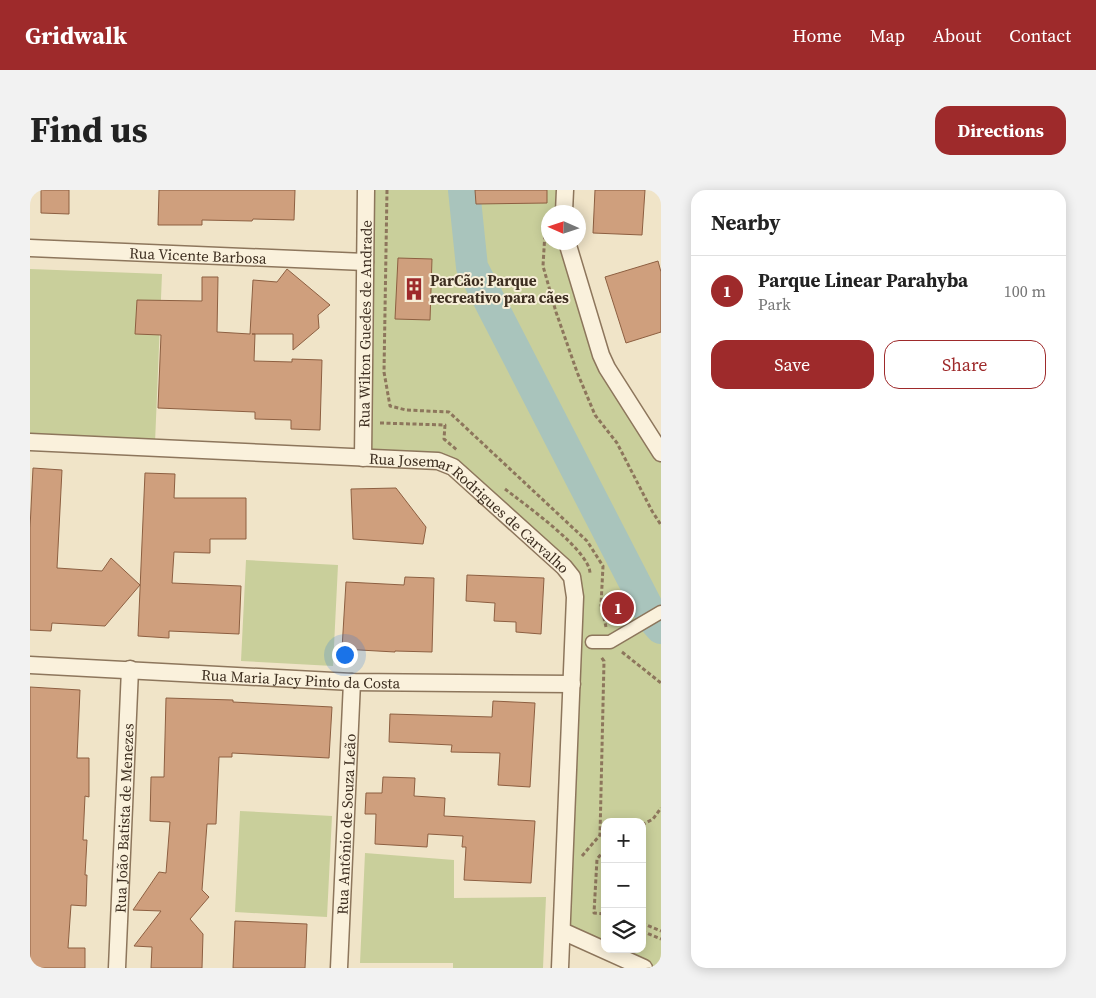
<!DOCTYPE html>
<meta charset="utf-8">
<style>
body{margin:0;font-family:"Source Serif 4",serif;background:#f2f2f2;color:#222}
.controls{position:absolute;right:15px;bottom:15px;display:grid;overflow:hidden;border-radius:10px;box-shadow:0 2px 12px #0003}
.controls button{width:45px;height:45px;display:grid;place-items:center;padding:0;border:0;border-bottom:1px solid #e0e0e0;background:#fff;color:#222;font:25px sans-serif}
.compass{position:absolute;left:511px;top:15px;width:45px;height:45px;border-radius:50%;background:#fff;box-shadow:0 2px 12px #0003;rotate:273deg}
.you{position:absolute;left:314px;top:464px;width:18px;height:18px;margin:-12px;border:4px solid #fff;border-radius:50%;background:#1a73e8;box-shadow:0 0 0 8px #1a73e833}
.badge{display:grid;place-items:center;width:32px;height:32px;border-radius:50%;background:#9e2a2b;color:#fff;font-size:16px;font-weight:700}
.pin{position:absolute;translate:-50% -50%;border:2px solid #fff;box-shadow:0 1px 5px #0006}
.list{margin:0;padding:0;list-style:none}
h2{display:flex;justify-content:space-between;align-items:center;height:65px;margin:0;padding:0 20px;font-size:21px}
h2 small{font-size:16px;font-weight:400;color:#767676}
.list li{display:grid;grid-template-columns:32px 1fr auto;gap:15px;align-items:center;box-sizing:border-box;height:70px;padding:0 20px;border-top:1px solid #e0e0e0}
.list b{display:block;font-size:19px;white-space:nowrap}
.list p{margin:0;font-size:16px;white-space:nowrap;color:#767676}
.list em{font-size:16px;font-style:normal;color:#767676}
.actions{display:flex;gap:10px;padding:15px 20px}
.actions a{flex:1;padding:11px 0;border:1px solid #9e2a2b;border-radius:15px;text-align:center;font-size:18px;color:#9e2a2b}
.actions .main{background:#9e2a2b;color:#fff}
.icon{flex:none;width:28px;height:28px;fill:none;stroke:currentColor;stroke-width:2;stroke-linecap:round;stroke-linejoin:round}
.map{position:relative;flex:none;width:631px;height:778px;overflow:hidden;border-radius:15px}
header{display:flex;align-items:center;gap:30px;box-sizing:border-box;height:70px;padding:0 25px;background:#9e2a2b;color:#fff}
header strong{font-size:24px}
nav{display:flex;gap:28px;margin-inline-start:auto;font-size:18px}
.intro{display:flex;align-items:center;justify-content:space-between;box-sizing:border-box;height:120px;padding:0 30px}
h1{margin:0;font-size:35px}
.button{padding:12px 22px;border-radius:15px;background:#9e2a2b;color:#fff;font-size:18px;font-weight:700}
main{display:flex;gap:30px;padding:0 30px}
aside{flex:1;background:#fff;border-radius:15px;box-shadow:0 2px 12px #0003}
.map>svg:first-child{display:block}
.green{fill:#c9cf9b}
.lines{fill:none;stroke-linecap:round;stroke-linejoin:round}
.river{stroke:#a9c4bc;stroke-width:32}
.building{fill:#cf9f7d;stroke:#8d5f41}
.pedestrian-casing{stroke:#8d765c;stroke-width:15}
.minor-casing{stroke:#8d765c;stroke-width:19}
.path{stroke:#8d765c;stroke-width:3;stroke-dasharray:4 2.5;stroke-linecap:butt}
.pedestrian{stroke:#faf1dc;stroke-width:12}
.minor{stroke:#faf1dc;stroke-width:16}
.labels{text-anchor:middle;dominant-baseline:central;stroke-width:4;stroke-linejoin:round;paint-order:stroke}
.street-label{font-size:15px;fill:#3d2e20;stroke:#f7eed8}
.poi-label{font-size:15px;font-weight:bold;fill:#3d2e20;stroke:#f7eed8;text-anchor:start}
</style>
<header>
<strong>Gridwalk</strong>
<nav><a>Home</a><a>Map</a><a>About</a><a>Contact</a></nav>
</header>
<div class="intro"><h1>Find us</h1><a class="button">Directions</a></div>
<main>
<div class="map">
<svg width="631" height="778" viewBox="0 0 631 778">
<rect width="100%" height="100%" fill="#f0e4c8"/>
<path class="green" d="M 328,0 L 542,0 L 541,22 L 518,22 L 518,52 L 543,53 L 578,172 L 631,258 L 631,778 L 620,778 L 579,759 L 612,759 L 612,632 L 575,632 L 575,757 L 530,737 L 545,379 L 415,267 L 326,262 Z
M 0,79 L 132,84 L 125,253 L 0,247 Z
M 216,370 L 308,375 L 303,476 L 211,471 Z
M 210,621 L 302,626 L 297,727 L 205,722 Z
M 335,663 L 424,670 L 424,708 L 516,707 L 513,778 L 423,778 L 423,773 L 330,773 Z"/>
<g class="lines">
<path class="river" d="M 434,0 L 442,77 L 624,430 L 631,438"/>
</g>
<path class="building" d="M 11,0 L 39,0 L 39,24 L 11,23 Z
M 129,0 L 265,0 L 264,30 L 223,29 L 222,31 L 172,30 L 172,35 L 128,35 Z
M 445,0 L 517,0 L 517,13 L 446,14 Z
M 565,0 L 615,0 L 612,45 L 563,43 Z
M 368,68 L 402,69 L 400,130 L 365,129 Z
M 628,71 L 631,82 L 631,142 L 596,153 L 575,87 Z
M 257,79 L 300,115 L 288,125 L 289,138 L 263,160 L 263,144 L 222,144 L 225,144 L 224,171 L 262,172 L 262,169 L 292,170 L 290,240 L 261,239 L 261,230 L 225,229 L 225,222 L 128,218 L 131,145 L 105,144 L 107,110 L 172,111 L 172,87 L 188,87 L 187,142 L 220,144 L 223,90 L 247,92 Z
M 3,278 L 32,280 L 27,378 L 72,381 L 81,368 L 110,395 L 75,436 L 22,433 L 21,441 L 0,440 L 0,338 Z
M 115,283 L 145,284 L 144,308 L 216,308 L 216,349 L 180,349 L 180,363 L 144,362 L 142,393 L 211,396 L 209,444 L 139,441 L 139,448 L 108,446 Z
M 366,298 L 396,337 L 393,354 L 323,349 L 321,299 Z
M 437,385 L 514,388 L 511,444 L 486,442 L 486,432 L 464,431 L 465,413 L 436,411 Z
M 375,387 L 404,388 L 402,462 L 365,461 L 365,462 L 312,459 L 316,392 L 374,395 Z
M 0,497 L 50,500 L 47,568 L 59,568 L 59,607 L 55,606 L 53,650 L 57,650 L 55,685 L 57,685 L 56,716 L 41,715 L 38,758 L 55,758 L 55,778 L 0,778 Z
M 136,508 L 203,510 L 203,512 L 302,517 L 299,568 L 202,563 L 202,567 L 189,567 L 186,634 L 177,634 L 172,700 L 179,707 L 160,729 L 173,744 L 172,778 L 121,778 L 122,757 L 104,756 L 131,721 L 103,720 L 129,682 L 136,683 L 140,632 L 120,631 L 121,587 L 134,587 Z
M 463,511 L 505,513 L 500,597 L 468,595 L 470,563 L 421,562 L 422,555 L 359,552 L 360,524 L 462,527 Z
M 353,587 L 385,588 L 384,606 L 415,608 L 414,626 L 505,631 L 501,693 L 434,690 L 436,657 L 432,657 L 433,646 L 398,644 L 397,657 L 345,654 L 346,624 L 335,624 L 336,603 L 352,603 Z
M 205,731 L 277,734 L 275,778 L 203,778 Z"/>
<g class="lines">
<defs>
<path id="pedestrian" d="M 562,452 L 580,452 L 631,422"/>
<g id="minor">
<path d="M 534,22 L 535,0"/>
<path d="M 537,52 L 571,165 L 577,178 L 631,263"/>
<path id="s1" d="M 0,58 L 335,72"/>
<path id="s2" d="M 0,252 L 408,271 L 423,277 L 534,377 L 542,387 L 545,407 L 530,778"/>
<path id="s3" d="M 333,268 L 336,0"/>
<path id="s4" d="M 0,475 L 322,492 L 542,494"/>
<path d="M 532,741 L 614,778"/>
<path id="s5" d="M 87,778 L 100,479"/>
<path id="s6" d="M 309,778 L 322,492"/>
</g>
</defs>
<use href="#pedestrian" class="pedestrian-casing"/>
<use href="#minor" class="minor-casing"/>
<path class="path" d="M 357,0 L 354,182 L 360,216 L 376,220 L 419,222 L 557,351 L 573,376 L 571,415 L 576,437
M 516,26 L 513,76 L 526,122 L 547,182 L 565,225 L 587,253 L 622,321 L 631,335
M 350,233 L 415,235 L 414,249 L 427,260
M 475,299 C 494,314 561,361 560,384
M 592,462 L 631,493
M 612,635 L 623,629 L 631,618
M 575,660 L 567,669 L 564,723 L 575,724
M 552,666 L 570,645 L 574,471 L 571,467
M 612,733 L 631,741
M 612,741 L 631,749"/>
<use href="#pedestrian" class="pedestrian"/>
<use href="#minor" class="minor"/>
</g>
<defs>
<symbol id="building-bare" viewBox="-9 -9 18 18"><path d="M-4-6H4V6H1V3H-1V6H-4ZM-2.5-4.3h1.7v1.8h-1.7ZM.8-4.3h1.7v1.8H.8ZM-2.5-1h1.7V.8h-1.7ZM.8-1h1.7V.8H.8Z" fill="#9e2a2b" stroke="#f7eed8" stroke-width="2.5" paint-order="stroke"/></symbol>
</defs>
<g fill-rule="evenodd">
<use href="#building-bare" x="368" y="83" width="32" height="32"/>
</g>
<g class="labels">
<g class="street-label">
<text stroke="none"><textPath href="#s1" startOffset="168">Rua Vicente Barbosa</textPath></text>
<text stroke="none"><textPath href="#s3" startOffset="134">Rua Wilton Guedes de Andrade</textPath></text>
<text stroke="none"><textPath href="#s2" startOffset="459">Rua Josemar Rodrigues de Carvalho</textPath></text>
<text stroke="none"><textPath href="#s4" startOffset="271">Rua Maria Jacy Pinto da Costa</textPath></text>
<text stroke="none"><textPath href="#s5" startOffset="150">Rua João Batista de Menezes</textPath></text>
<text stroke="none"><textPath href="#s6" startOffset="144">Rua Antônio de Souza Leão</textPath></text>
</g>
<g class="poi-label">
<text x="400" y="90">ParCão: Parque<tspan x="400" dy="17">recreativo para cães</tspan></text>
</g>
</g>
</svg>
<div class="controls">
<button>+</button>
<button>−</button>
<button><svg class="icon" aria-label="layers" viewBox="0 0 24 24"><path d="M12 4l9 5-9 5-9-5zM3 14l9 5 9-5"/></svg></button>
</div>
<svg class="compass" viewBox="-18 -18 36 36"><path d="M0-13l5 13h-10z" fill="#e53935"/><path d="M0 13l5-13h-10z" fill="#767676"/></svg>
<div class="you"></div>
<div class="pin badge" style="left:588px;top:418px">1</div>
</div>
<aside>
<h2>Nearby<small></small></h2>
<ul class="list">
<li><span class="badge">1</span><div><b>Parque Linear Parahyba</b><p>Park</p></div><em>100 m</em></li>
</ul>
<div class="actions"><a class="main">Save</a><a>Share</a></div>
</aside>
</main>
